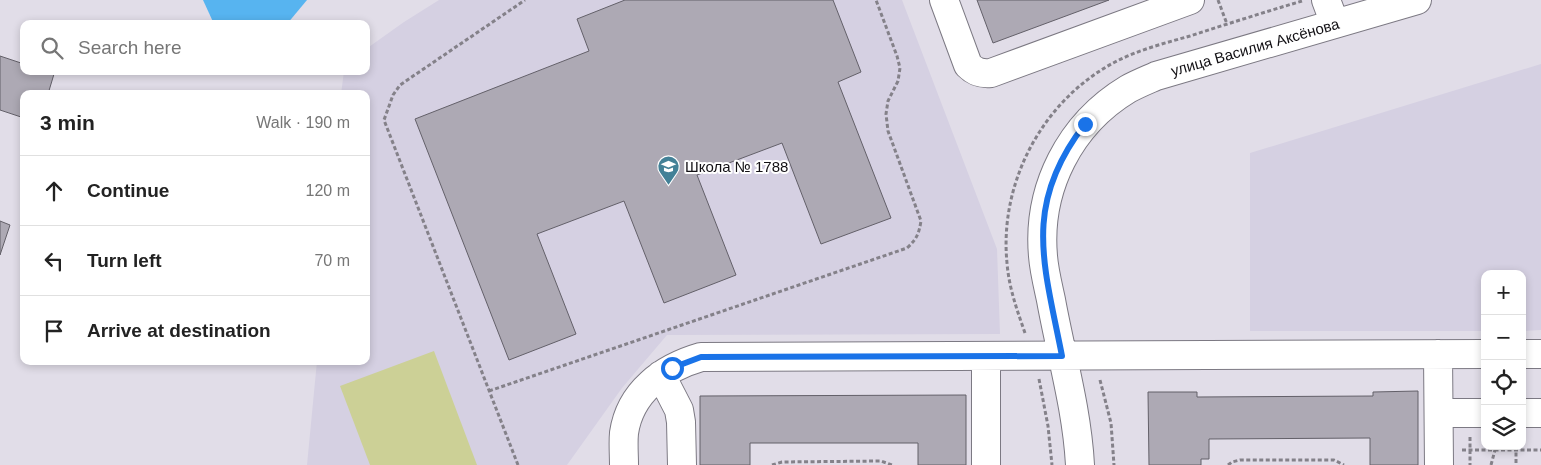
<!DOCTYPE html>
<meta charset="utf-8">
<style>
body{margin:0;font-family:Arial,sans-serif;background:#f6f6f6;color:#222}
.controls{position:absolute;right:15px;bottom:15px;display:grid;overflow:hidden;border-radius:10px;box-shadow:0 2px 8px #0003}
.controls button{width:45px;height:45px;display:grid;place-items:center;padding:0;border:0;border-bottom:1px solid #e0e0e0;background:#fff;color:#222;font:25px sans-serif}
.stop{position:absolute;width:15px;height:15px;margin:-11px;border:4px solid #1a73e8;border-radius:50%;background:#fff}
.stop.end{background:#1a73e8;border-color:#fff;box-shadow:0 1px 5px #0008}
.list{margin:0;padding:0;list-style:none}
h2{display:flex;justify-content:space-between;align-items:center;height:65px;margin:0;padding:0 20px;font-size:21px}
h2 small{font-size:16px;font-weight:400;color:#767676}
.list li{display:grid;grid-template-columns:32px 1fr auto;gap:15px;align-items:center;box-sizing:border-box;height:70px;padding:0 20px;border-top:1px solid #e0e0e0}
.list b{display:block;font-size:19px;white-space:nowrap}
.list em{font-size:16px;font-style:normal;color:#767676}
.icon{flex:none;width:28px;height:28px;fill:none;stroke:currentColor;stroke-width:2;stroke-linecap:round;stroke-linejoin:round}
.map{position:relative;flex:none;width:1541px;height:465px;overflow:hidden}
.search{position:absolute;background:#fff;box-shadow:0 2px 8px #0003;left:20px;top:20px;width:350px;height:55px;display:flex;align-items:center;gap:12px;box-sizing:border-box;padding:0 18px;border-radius:10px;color:#767676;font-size:19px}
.panel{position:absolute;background:#fff;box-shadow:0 2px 8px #0003;left:20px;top:90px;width:350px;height:275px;border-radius:10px}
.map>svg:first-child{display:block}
.built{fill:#d5d0e2}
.green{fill:#ccd096}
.water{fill:#57b4f0}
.building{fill:#ada9b4;stroke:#636069}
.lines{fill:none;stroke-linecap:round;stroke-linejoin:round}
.minor-casing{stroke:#7c7983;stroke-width:30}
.path{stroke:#848189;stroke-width:3;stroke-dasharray:4 2.5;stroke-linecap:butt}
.minor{stroke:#fff;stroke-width:28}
.route{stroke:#1a73e8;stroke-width:6}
.labels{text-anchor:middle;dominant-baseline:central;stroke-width:4;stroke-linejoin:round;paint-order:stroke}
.street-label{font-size:15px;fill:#121014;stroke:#fff}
.poi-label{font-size:15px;fill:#121014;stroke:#fff;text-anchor:start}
</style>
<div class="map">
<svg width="1541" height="465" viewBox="0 0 1541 465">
<rect width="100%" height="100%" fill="#e1dde8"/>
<path class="built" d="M 439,0 L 902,0 L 997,249 L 1000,334 L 667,335 L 622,388 L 567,465 L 307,465 L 317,361 L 366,361 L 366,94 L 341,94 L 344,71 L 366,71 L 366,49 L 404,22 Z
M 1541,64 L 1541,330 L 1522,331 L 1522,274 L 1485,274 L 1485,331 L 1250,331 L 1250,153 Z"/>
<path class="green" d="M 434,351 L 477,465 L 370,465 L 340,386 Z"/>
<path class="water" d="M 203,0 L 307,0 L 287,24 L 214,24 Z"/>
<path class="building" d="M 625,0 L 833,0 L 861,72 L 838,82 L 891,218 L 821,244 L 782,143 L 697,175 L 736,275 L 664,303 L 624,201 L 537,234 L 576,334 L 509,360 L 415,119 L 589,51 L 577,19 Z
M 977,0 L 1109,0 L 993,43 Z
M 0,56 L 24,64 L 24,71 L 47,71 L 54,74 L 48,94 L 24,94 L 24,118 L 0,110 Z
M 0,221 L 10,225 L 0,255 Z
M 1418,391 L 1418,465 L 1370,465 L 1370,438 L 1209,439 L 1209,459 L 1201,459 L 1201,465 L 1149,465 L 1148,392 L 1197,392 L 1197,397 L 1373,396 L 1373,392 Z
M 966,395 L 966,465 L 918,465 L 918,443 L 750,443 L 750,465 L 700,465 L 700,396 Z"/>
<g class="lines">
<defs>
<path id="minor" d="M 944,0 L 968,65 C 975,72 981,74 991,73 L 1190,0
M 1326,0 L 1335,24
M 1438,354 L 1439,465
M 1522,354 L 1541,354
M 986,356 L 986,465
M 661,375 L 679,410 L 681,422 L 682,465
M 1439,413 L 1485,413
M 1522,413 L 1541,413
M 624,465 C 624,455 623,443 624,433 C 630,392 663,368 701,357 L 1485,354
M 1080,465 C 1077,409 1061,355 1051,300 C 1048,286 1044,270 1043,256 C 1037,188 1070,124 1128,89 C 1137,84 1147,80 1156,76 L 1417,0"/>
</defs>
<use href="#minor" class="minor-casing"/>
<path class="path" d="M 1218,0 L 1227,24
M 1025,333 C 1017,310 1009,288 1007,263 C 999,182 1043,100 1115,62 C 1138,50 1165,43 1190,36 C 1227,24 1265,12 1302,1
M 1039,379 L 1048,426 L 1052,465
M 1100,380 L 1111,423 L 1114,465
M 489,391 L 907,248 C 917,239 919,233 921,221 L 888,131 L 886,114 L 888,101 L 898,81 L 900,68 L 897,56 L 876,0
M 1470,437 L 1470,465
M 1516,446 L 1516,465
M 1462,450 L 1541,450
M 518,465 L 384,120 L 393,95 L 400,85 L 525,0
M 772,465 L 782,462 L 881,461 L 892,465
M 1228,465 L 1232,462 L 1240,460 L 1334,460 L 1344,465
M 1491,465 L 1495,450"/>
<use href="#minor" class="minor"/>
</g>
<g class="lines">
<path class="route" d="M 672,368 L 701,357 L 1062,356 C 1044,264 1022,205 1085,124"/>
</g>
<defs>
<symbol id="school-pin" viewBox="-11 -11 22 30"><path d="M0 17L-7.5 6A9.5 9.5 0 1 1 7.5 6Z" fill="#438197" stroke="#fff"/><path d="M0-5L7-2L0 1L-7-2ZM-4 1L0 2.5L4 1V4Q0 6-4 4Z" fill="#fff"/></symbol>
</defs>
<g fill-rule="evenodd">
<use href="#school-pin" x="656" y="154" width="25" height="34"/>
</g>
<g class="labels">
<g class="street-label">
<text transform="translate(1255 47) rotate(-16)">улица Василия Аксёнова</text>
</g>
<g class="poi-label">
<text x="685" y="166">Школа № 1788</text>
</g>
</g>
</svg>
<div class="controls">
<button>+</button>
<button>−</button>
<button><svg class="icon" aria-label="locate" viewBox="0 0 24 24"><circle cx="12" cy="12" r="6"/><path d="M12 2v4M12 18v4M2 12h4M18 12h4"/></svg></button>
<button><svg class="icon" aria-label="layers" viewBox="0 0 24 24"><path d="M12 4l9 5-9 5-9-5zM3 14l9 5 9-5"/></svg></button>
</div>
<div class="stop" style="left:672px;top:368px"></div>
<div class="stop end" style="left:1085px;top:124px"></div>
<div class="search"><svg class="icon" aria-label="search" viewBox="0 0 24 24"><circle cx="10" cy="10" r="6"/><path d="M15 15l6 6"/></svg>Search here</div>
<section class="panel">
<h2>3 min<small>Walk · 190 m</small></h2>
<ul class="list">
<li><svg class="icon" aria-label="ahead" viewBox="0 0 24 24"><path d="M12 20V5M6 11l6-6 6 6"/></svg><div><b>Continue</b></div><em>120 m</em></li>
<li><svg class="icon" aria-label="left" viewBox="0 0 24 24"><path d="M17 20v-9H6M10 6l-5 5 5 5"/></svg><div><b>Turn left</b></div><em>70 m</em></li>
<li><svg class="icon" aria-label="arrive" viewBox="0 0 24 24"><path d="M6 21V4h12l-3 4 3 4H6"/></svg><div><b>Arrive at destination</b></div></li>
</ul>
</section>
</div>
